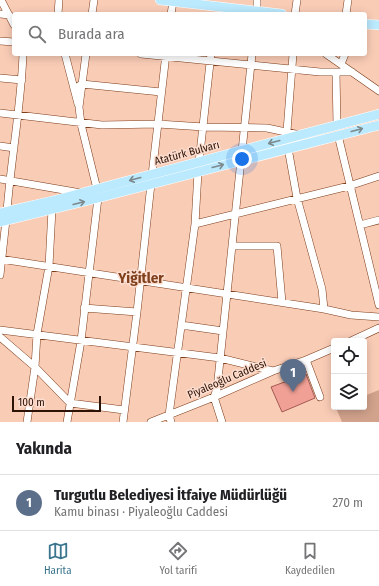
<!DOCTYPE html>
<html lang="tr">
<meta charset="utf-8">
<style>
body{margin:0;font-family:"Fira Sans Condensed",sans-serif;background:#f6f6f6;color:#202124}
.controls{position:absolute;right:12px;bottom:12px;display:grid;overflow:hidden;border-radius:4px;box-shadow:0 2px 10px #0003}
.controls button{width:36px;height:36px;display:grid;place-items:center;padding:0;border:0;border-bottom:1px solid #e0e0e0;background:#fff;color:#202124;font:20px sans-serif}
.scale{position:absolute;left:12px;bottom:10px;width:89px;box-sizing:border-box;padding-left:4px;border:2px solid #2d1305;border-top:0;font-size:11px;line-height:14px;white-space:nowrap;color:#2d1305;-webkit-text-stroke:3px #fcddcf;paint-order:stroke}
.you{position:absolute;left:242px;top:159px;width:14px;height:14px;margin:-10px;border:3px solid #fff;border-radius:50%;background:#1a73e8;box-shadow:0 0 0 6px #1a73e833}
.badge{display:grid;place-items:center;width:26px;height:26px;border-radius:50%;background:#3a758d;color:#fff;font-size:13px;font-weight:700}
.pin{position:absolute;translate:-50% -33px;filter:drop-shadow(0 1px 2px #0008)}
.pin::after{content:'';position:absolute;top:21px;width:14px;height:12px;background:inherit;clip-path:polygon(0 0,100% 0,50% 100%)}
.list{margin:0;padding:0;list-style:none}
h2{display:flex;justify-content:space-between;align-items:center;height:52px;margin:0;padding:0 16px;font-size:17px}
h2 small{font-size:13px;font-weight:400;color:#757577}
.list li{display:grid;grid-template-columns:26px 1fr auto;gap:12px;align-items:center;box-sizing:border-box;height:56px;padding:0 16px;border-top:1px solid #e0e0e0}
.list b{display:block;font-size:15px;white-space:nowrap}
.list p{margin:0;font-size:13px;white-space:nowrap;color:#757577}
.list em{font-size:13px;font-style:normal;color:#757577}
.icon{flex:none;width:22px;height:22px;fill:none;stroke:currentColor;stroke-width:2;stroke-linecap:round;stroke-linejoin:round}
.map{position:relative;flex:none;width:379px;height:422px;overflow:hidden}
.search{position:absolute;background:#fff;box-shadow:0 2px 10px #0003;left:12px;right:12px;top:12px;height:44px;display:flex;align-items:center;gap:10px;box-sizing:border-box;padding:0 14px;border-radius:4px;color:#757577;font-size:15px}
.sheet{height:108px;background:#fff}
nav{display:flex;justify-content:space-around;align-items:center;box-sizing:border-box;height:56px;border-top:1px solid #e0e0e0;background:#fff;font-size:11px;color:#757577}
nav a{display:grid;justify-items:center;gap:2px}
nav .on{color:#3a758d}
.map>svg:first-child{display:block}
.green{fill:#d1a28c}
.building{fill:#f1a096;stroke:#a45a51}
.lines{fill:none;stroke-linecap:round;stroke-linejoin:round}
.minor-casing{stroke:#7c3d1a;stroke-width:8}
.major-casing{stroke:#fff;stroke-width:10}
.minor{stroke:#fff;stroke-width:7}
.major{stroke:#bbe9fd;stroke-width:9}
.oneway{stroke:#7b898d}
.labels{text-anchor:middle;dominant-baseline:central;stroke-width:3;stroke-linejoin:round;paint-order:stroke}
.street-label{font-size:11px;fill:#2d1305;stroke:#fcddcf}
.district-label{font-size:15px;font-weight:bold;fill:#7f401d;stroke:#fcddcf}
</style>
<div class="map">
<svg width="379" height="422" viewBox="0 0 379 422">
<rect width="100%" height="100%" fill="#f9ccb6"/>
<path class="green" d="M 379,390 L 379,422 L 342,422 L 336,408 L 339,407 L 364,407 L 364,396 Z"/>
<path class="building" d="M 306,374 L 315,398 L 282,412 L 271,387 Z"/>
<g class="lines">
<defs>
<path id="minor" d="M 1,0 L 14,25
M 0,14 L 9,15
M 58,14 L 59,0
M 92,14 L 94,0
M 171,14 L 173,2
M 257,14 L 257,0
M 295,14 L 297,0
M 346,14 L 348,0
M 0,41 L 14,42
M 65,54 L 78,104
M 86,54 L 79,107 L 81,124 L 97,189
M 141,54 L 320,72 L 352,72
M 326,54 L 379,91
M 341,64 L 345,54
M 336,72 L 337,125
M 0,78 L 22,80
M 74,89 L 82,84 L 161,92
M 0,113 L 102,125 L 158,124 L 204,127 L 267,128 L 300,135
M 287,131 L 293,54
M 338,135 L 379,305
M 0,146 L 14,148
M 242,151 L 252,54
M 199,162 L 211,54
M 152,175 L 166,54
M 0,179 L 81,193
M 7,211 C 11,159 21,107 23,54
M 195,224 L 349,186 L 379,176
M 360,225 L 379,220
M 232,246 L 277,246 L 282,302
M 0,259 L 324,309 L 322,289 L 297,198 L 288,148
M 0,275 L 6,220
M 84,308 L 137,312 L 151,184
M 324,309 L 351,315 L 379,317
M 181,325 L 223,331
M 0,330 L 220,358 L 273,371
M 0,337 L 35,367 L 70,403 L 124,410
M 351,341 L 379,328
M 306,360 L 320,397
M 27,422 L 35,367 L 37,334 L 49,266 L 52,209
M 67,422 L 81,341 L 98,198
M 123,422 L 137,312
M 151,422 L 214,397 L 273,371 L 306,360 L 334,348
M 171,422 L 169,415 L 195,224 L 198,172
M 222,422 L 214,397 L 217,389 L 241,160"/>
<path id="major" d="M 160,0 L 282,14
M 365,24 L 379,25
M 0,213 L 52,201 L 379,114
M 0,222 L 98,198 L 379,125"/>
</defs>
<use href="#minor" class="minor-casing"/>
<use href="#major" class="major-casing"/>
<use href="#minor" class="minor"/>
<use href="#major" class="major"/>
</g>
<defs><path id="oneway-shaft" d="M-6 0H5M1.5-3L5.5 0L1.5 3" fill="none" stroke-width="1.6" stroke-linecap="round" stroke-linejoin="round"/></defs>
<g class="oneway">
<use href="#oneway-shaft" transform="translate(357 130) rotate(-15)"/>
<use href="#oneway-shaft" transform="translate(274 142) rotate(165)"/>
<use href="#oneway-shaft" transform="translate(218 166) rotate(-15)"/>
<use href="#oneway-shaft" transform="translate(135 179) rotate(165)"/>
<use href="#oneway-shaft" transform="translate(79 203) rotate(-14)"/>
</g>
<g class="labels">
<g class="street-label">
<text transform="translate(187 153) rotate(-15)">Atatürk Bulvarı</text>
<text transform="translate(227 379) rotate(-23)">Piyaleoğlu Caddesi</text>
</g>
<g class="district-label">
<text x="141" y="278">Yiğitler</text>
</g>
</g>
</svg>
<div class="controls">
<button><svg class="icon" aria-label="locate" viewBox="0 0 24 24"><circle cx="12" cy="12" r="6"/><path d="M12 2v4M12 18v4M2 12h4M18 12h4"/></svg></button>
<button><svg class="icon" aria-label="layers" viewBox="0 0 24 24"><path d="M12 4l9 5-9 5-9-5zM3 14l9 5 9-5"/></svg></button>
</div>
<div class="scale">100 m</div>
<div class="you"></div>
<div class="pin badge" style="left:293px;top:392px;background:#5c6f8a">1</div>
<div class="search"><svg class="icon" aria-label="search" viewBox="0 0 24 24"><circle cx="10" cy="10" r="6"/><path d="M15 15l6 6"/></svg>Burada ara</div>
</div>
<section class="sheet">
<h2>Yakında<small></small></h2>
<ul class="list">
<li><span class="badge" style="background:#5c6f8a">1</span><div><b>Turgutlu Belediyesi İtfaiye Müdürlüğü</b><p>Kamu binası · Piyaleoğlu Caddesi</p></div><em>270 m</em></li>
</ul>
</section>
<nav>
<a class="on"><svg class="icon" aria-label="map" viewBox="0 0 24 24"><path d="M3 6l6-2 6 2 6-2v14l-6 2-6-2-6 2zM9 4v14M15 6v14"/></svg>Harita</a>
<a><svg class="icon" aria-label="directions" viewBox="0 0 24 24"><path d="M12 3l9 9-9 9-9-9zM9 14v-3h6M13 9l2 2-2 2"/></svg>Yol tarifi</a>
<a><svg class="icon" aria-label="saved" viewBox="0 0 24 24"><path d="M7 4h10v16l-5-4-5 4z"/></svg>Kaydedilen</a>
</nav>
